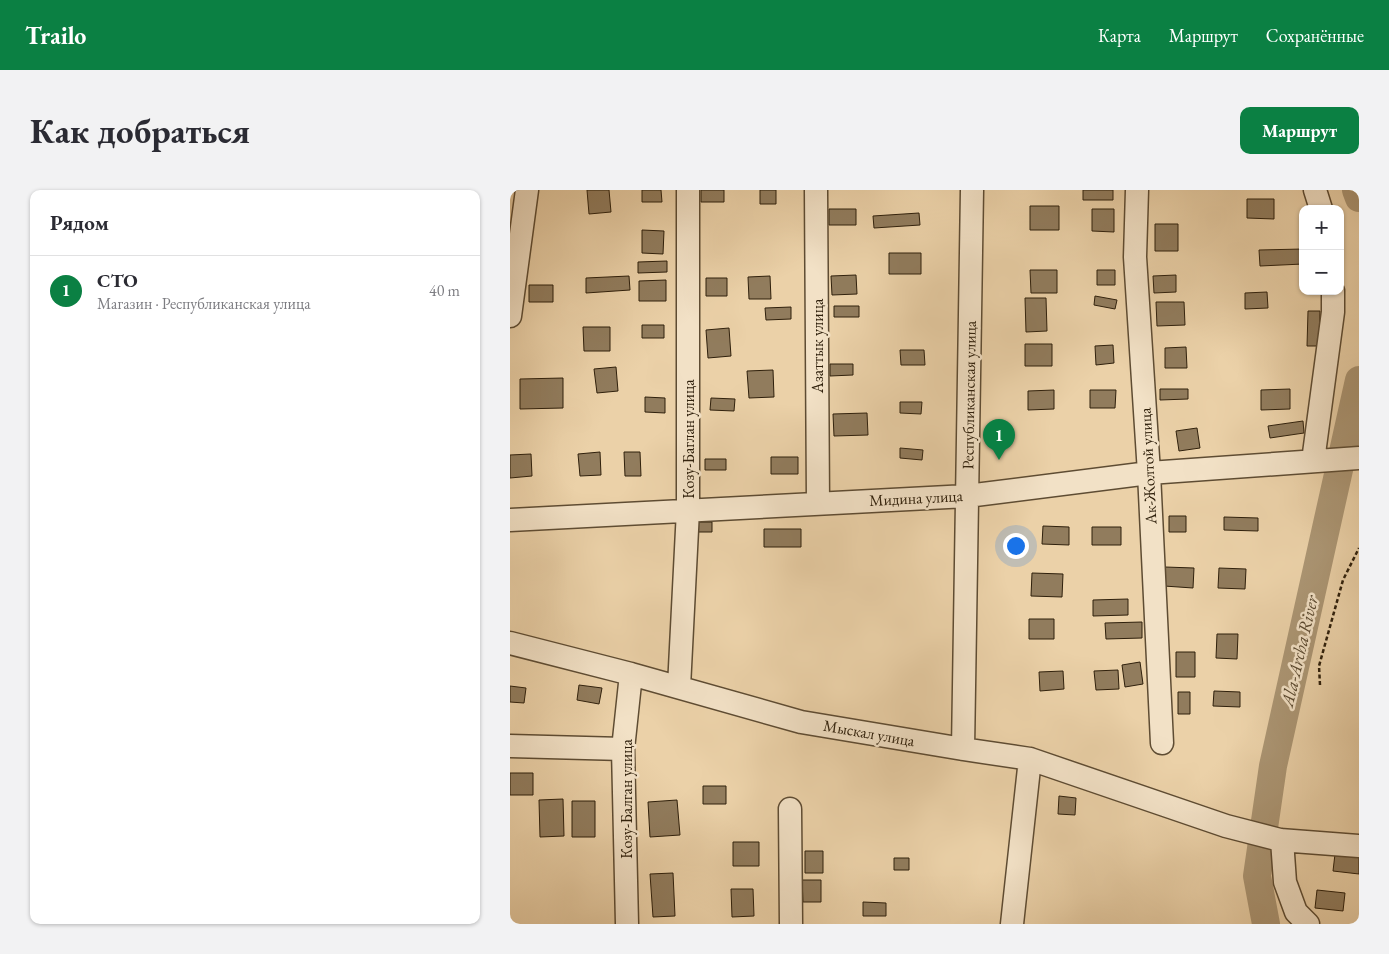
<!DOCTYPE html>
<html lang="ru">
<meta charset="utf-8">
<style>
body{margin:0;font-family:"EB Garamond",serif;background:#f2f2f3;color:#2b2b33}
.controls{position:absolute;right:15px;top:15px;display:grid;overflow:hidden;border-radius:10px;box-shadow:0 1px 4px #0004}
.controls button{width:45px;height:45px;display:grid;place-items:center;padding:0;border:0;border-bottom:1px solid #e1e1e2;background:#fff;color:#2b2b33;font:25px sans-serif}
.you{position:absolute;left:505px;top:355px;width:18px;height:18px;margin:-12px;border:4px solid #fff;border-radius:50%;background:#1a73e8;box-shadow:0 0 0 8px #1a73e833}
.badge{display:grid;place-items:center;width:32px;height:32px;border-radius:50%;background:#0b8043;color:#fff;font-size:16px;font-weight:700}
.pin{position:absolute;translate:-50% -41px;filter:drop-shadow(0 1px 2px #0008)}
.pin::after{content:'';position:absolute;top:26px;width:18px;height:15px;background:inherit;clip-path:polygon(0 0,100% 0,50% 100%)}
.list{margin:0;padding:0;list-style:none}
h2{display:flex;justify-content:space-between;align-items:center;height:65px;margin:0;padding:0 20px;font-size:21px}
h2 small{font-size:16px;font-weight:400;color:#7c7c81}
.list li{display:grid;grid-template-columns:32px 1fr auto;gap:15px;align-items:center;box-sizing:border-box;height:70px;padding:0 20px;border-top:1px solid #e1e1e2}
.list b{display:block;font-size:19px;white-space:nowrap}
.list p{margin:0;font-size:16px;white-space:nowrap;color:#7c7c81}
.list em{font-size:16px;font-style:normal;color:#7c7c81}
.map{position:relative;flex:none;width:849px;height:734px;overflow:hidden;border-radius:10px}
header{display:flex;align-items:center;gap:30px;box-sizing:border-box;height:70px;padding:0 25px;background:#0b8043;color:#fff}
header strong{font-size:24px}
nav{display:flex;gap:28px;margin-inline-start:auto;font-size:18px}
.intro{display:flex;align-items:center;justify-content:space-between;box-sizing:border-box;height:120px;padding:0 30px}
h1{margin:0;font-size:35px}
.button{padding:12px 22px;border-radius:10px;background:#0b8043;color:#fff;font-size:18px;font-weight:700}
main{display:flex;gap:30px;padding:0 30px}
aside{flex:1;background:#fff;border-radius:10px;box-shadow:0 1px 4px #0004}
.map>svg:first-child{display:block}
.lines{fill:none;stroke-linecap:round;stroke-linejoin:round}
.river{stroke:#ab9573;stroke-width:28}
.building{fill:#917c5d;stroke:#2f200c}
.minor-casing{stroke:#5e4c33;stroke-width:25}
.path{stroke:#2f200c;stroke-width:2.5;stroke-dasharray:4 2.5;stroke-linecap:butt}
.minor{stroke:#f2e1c6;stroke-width:22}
.labels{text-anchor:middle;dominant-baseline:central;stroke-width:5;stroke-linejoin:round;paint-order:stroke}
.street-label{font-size:16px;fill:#2f200c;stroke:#f2e1c6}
.water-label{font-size:18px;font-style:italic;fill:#5a4930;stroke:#f2e1c6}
</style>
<header>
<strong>Trailo</strong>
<nav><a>Карта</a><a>Маршрут</a><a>Сохранённые</a></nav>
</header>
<div class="intro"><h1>Как добраться</h1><a class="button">Маршрут</a></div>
<main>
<aside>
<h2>Рядом<small></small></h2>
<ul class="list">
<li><span class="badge">1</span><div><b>СТО</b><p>Магазин · Республиканская улица</p></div><em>40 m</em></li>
</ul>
</aside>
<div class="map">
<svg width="849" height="734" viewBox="0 0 849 734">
<rect width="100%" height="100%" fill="#ebd1a8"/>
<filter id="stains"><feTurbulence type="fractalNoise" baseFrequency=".004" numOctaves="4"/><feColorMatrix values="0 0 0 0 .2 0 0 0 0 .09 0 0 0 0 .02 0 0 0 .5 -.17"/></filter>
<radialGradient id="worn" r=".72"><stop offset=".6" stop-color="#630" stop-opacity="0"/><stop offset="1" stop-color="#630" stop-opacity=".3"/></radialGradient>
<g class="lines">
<path class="river" d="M 846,0 L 849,8
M 756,734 L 747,686 L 763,576 L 849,190"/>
</g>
<path class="building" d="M 77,0 L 99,0 L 101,22 L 79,24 Z
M 132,0 L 151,0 L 152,12 L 132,12 Z
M 191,0 L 214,0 L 214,12 L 191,12 Z
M 250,0 L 266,0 L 266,14 L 250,14 Z
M 573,0 L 603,0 L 603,10 L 573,10 Z
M 737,9 L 764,9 L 764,29 L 737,28 Z
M 520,16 L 549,16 L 549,40 L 520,40 Z
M 319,19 L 346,19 L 346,35 L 319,35 Z
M 582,19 L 604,19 L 604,42 L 582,41 Z
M 409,23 L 410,35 L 364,38 L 363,26 Z
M 645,34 L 668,34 L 668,61 L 645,61 Z
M 132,40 L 154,41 L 153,64 L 132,63 Z
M 793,59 L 793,74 L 750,76 L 749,60 Z
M 379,63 L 411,63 L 411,84 L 379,84 Z
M 157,71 L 157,82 L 128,83 L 128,72 Z
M 520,80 L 547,80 L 547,103 L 521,103 Z
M 587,80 L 605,80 L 605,95 L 587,95 Z
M 346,85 L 347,104 L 322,105 L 321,86 Z
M 666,85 L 666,102 L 644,103 L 643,86 Z
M 119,86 L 120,100 L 76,103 L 76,88 Z
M 260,86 L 261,109 L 239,109 L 238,87 Z
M 196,88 L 217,88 L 217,106 L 196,106 Z
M 156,90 L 156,111 L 129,111 L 129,91 Z
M 19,95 L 43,95 L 43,112 L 19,112 Z
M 757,102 L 758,118 L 735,119 L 735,103 Z
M 585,106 L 607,110 L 605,119 L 584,115 Z
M 515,108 L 536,108 L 537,141 L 516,142 Z
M 646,112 L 674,112 L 675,135 L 647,136 Z
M 324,116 L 349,116 L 349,127 L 324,127 Z
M 281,117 L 281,129 L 256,130 L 255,118 Z
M 798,121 L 810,121 L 809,156 L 797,156 Z
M 132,135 L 154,135 L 154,148 L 132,148 Z
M 73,137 L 100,137 L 100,161 L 74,161 Z
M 219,138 L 221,166 L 198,168 L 196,140 Z
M 515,154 L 542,154 L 542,176 L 515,176 Z
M 603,155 L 604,173 L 586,175 L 585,156 Z
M 676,157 L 677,178 L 655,178 L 655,158 Z
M 390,160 L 414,160 L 415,175 L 391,175 Z
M 320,174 L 343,174 L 343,185 L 320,186 Z
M 106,177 L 108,201 L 87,203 L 84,179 Z
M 263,180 L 264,207 L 239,208 L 237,181 Z
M 53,188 L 53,218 L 10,219 L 10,189 Z
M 650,199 L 678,199 L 678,209 L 650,210 Z
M 780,199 L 780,219 L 751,220 L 751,200 Z
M 544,200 L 544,219 L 518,220 L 518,201 Z
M 580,200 L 606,200 L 605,218 L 580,218 Z
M 135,207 L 155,208 L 155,223 L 135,222 Z
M 201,208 L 225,209 L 224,221 L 200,220 Z
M 390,212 L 412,212 L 411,224 L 390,223 Z
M 357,223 L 358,245 L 324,246 L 323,224 Z
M 793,231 L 794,243 L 760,248 L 758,236 Z
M 687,238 L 690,258 L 669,261 L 666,241 Z
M 390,258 L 413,260 L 412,270 L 390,268 Z
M 90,262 L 91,285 L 70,286 L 68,264 Z
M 114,262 L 130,262 L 131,286 L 115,286 Z
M 21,264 L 22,286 L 0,288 L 0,265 Z
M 261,267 L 288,267 L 288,284 L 261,284 Z
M 195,269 L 216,269 L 216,280 L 195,280 Z
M 659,326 L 676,326 L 676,342 L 659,342 Z
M 714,327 L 748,328 L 748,341 L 714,340 Z
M 188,332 L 202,332 L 202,342 L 188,342 Z
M 533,336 L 559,337 L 559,355 L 532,354 Z
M 582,337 L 611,337 L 611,355 L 582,355 Z
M 254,339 L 291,339 L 291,357 L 254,357 Z
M 655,377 L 684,378 L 683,398 L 654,396 Z
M 709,378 L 736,379 L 735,399 L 708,398 Z
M 522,383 L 553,384 L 552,407 L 521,406 Z
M 618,409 L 618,425 L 583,426 L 583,410 Z
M 519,429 L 544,429 L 544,449 L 519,449 Z
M 632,432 L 632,448 L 596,449 L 595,433 Z
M 707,444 L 728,444 L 727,469 L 706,468 Z
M 666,462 L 685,462 L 685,487 L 666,487 Z
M 630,472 L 633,494 L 615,497 L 612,475 Z
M 608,480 L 609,499 L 586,500 L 584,481 Z
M 553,481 L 554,499 L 530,501 L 529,482 Z
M 69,495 L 92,498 L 89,514 L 67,510 Z
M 0,496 L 16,498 L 14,513 L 0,512 Z
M 704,501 L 730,502 L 730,517 L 703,516 Z
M 668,502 L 680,502 L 680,524 L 668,524 Z
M 0,583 L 23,583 L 23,605 L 0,605 Z
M 193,596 L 216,596 L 216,614 L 193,614 Z
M 549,606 L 566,608 L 565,625 L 548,624 Z
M 53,609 L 54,646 L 30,647 L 29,610 Z
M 167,610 L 170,645 L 140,647 L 138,612 Z
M 62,611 L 85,611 L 85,647 L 62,647 Z
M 223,652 L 249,652 L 249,676 L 223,676 Z
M 295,661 L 313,661 L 313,683 L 295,683 Z
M 825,664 L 849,666 L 849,684 L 823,681 Z
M 384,668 L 399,668 L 399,680 L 384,680 Z
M 163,683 L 165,726 L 143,727 L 140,684 Z
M 292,690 L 311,690 L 311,712 L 293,712 Z
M 221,699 L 243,699 L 244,726 L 222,727 Z
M 807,700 L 835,703 L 833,721 L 805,718 Z
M 353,712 L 376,713 L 376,726 L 353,726 Z"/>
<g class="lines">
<defs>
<path id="minor" d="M 306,0 L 308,313
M 627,0 L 625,67 L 639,283 L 652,553
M 805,0 L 811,19
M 0,126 L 17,0
M 803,271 L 823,122 L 823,101
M 0,330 L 457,306 L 639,283 L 849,268
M 0,453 L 121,484 L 291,532 L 453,559 L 520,569 L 716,636 L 770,650 L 849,656
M 169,497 L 178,320 L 178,0
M 0,556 L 113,559
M 453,559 L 462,0
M 280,619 L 281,734
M 772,650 L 775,692 L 786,722 L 798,734
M 117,734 L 113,559 L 121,484
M 502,734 L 520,569"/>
</defs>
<use href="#minor" class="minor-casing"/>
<path class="path" d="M 810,495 L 809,476 L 833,390 L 849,358"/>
<use href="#minor" class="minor"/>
</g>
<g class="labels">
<g class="street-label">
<text transform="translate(307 156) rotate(-90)">Азаттык улица</text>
<text transform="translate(459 205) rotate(-89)">Республиканская улица</text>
<text transform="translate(178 249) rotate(-90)">Козу-Баглан улица</text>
<text transform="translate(638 276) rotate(-93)">Ак-Жолтой улица</text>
<text transform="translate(406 308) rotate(-3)">Мидина улица</text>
<text transform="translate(359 543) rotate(10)">Мыскал улица</text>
<text transform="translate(116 609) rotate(-90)">Козу-Балган улица</text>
</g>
<g class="water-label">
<text transform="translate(789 461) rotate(-77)">Ala-Archa River</text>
</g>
</g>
<rect width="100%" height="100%" filter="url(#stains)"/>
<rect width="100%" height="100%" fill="url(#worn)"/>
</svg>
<div class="controls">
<button>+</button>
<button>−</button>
</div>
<div class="you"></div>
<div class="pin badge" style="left:489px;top:270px">1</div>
</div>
</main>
